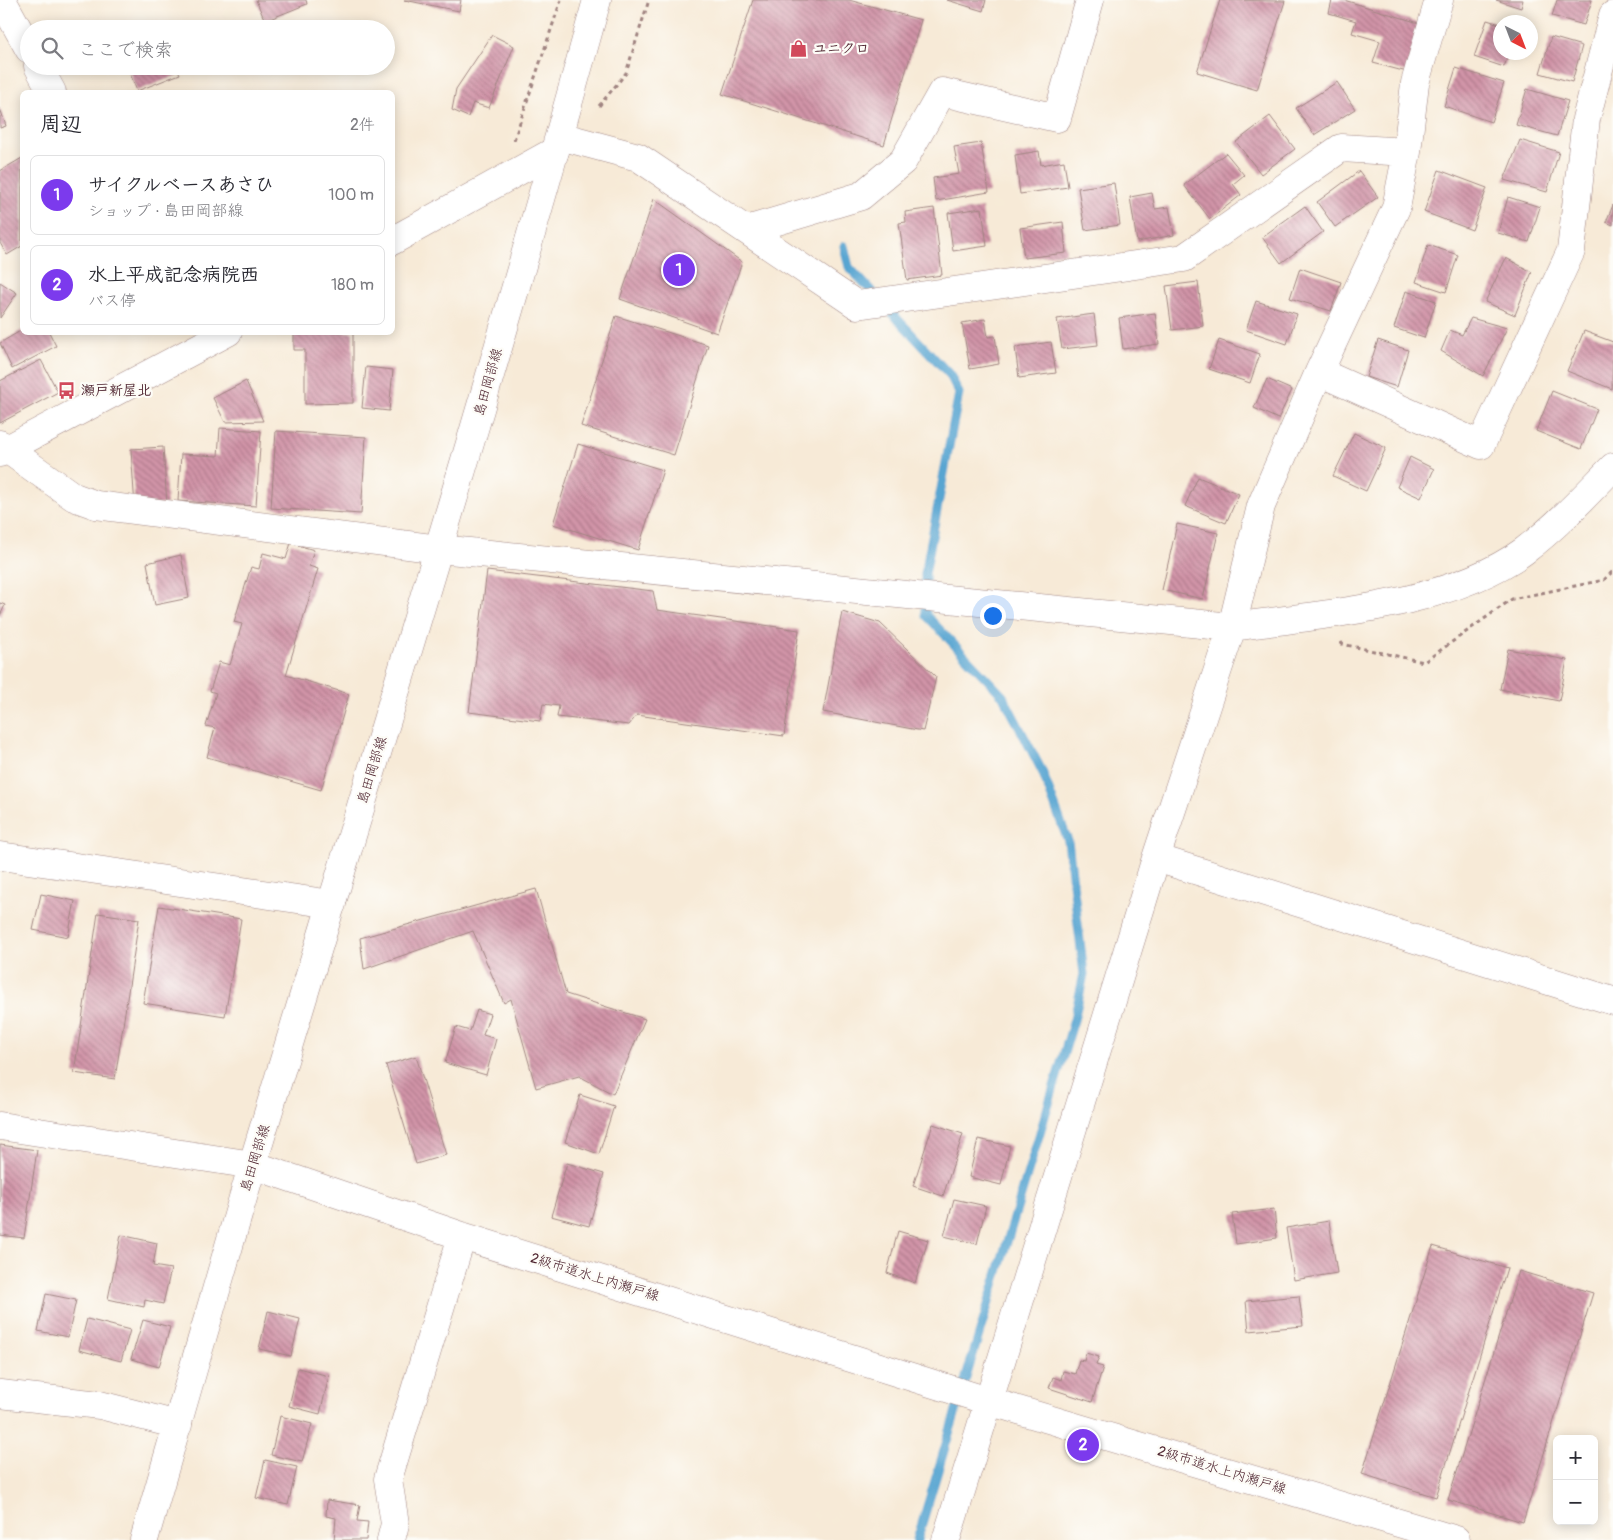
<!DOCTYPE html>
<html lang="ja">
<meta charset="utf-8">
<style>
body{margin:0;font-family:Pangolin,"Klee One",sans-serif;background:#f2f2f3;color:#2b2b33}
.controls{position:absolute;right:15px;bottom:15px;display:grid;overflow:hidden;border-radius:8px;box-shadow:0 2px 12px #0003}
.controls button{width:45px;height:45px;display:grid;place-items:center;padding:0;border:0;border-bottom:1px solid #e1e1e2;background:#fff;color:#2b2b33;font:25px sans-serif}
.compass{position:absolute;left:1493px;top:15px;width:45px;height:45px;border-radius:50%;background:#fff;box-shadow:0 2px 12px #0003;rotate:138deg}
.you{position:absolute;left:992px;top:615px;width:18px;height:18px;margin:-12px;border:4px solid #fff;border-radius:50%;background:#1a73e8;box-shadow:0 0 0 8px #1a73e833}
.badge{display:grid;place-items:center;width:32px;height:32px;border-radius:50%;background:#7c3aed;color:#fff;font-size:16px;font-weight:700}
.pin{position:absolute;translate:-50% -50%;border:2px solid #fff;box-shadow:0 1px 5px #0006}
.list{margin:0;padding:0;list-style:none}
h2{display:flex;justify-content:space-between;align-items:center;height:65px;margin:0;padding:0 20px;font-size:21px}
h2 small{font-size:16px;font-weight:400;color:#7c7c81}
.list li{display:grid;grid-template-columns:32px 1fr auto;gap:15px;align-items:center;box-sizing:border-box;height:80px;margin:0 10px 10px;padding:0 10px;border:1px solid #e1e1e2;border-radius:8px}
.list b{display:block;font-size:19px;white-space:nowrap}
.list p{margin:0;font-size:16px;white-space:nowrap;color:#7c7c81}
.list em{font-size:16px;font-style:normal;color:#7c7c81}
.icon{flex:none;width:28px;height:28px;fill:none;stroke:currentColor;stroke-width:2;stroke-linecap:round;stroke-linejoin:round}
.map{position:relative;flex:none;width:1613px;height:1540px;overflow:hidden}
.search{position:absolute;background:#fff;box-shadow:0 2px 12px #0003;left:20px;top:20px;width:375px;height:55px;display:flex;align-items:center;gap:12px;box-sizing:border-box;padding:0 18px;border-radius:28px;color:#7c7c81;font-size:19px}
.panel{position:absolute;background:#fff;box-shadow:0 2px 12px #0003;left:20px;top:90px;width:375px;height:245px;border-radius:8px}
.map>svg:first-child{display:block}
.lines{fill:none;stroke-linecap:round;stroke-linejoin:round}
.stream{stroke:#58a5d1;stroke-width:9}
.building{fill:url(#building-back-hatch)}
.minor-casing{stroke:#a08481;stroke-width:29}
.major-casing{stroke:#a08481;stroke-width:29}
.path{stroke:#a08481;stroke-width:3;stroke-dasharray:4 4;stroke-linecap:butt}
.minor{stroke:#fff;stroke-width:28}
.major{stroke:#fff;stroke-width:28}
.labels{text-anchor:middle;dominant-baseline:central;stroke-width:4.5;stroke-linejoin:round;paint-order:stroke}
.poi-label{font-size:14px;font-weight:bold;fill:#4a1f2b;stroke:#fdfcf7;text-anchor:start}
.street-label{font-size:14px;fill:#4a1f2b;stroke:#fdfcf7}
</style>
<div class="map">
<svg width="1613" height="1540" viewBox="0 0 1613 1540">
<defs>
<pattern id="building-back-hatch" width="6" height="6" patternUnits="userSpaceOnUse" patternTransform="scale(1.25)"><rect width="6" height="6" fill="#d194a8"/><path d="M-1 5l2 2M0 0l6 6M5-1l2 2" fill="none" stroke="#ac7889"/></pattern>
</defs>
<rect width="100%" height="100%" fill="#fdfcf7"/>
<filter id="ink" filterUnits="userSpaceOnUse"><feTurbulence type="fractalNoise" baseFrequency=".02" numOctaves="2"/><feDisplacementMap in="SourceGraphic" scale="10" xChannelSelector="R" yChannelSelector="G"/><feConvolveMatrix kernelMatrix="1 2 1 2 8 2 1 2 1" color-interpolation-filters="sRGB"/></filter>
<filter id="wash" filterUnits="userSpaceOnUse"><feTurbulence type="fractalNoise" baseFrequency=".0096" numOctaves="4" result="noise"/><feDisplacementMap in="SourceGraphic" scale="20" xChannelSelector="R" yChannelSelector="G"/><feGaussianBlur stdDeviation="1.12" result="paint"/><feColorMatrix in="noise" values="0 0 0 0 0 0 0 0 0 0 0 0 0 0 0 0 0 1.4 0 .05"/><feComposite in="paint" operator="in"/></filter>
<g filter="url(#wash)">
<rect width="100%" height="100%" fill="#f7ead7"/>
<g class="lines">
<path class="stream" d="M 844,246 L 849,267 L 950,375 L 959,393 L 925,574 L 926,615 L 1003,696 L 1042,771 L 1068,841 L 1084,974 L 1074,1020 L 917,1540"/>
</g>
<g id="blocks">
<path class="building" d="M 256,0 L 306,0 L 307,4 L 265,21 Z
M 404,0 L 461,0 L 459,11 Z
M 753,0 L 849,0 L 921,20 L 884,145 L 722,94 Z
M 947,0 L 986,0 L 983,11 Z
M 1220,0 L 1285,1 L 1257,90 L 1197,72 Z
M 1332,0 L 1344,0 L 1422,24 L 1407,72 L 1373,63 L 1380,41 L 1352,33 L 1356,21 L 1329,13 Z
M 1496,0 L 1523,0 L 1521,8 Z
M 1557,0 L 1592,0 L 1584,25 L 1552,16 Z
M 1487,20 L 1500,24 L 1500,52 L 1509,52 L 1504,67 L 1474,57 Z
M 492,35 L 514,46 L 489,108 L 473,103 L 468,117 L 452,110 L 456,89 Z
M 1551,37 L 1582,46 L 1572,82 L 1540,73 Z
M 127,66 L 176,66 L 180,74 L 137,91 Z
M 1456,68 L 1504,83 L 1491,122 L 1444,106 Z
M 1337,82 L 1355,109 L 1314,135 L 1296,108 Z
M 1527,89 L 1568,101 L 1557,136 L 1516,125 Z
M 0,108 L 6,126 L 0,128 Z
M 1270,116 L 1295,149 L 1261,174 L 1236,142 Z
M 1520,140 L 1559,152 L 1547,192 L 1504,180 Z
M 981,143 L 989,192 L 936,201 L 933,178 L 959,174 L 954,147 Z
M 1039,151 L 1041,165 L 1064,161 L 1068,187 L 1020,194 L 1015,155 Z
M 1226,153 L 1244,175 L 1233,184 L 1241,195 L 1210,219 L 1184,185 Z
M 22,158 L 22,246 L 7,255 L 0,243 L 0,171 Z
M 1439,170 L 1487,188 L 1472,230 L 1424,212 Z
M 1359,171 L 1378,197 L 1335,227 L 1317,202 Z
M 1114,183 L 1120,225 L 1085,230 L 1078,188 Z
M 1152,193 L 1155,209 L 1169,207 L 1174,235 L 1137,242 L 1130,197 Z
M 1508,197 L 1540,207 L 1529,242 L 1498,233 Z
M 654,199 L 742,262 L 717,333 L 620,299 Z
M 1613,205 L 1613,225 L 1606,222 Z
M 1305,206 L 1323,232 L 1281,263 L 1262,237 Z
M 934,208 L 942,275 L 907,280 L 899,223 L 906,222 L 905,212 Z
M 982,208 L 987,246 L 953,251 L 948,213 Z
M 1063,222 L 1066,253 L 1024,258 L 1020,228 Z
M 1428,245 L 1458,255 L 1446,292 L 1416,282 Z
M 1506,258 L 1532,272 L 1515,315 L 1485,302 Z
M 1300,268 L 1341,282 L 1331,311 L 1290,298 Z
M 0,282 L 17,293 L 0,318 Z
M 1198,282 L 1203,326 L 1172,330 L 1166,286 Z
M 1406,291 L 1436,301 L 1424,338 L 1394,328 Z
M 1256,301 L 1297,314 L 1287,344 L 1246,330 Z
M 1155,313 L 1159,344 L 1123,349 L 1119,318 Z
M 1094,314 L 1098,345 L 1062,349 L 1057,319 Z
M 616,316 L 708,345 L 674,455 L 581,426 Z
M 1471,318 L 1507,328 L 1483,376 L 1441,351 L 1450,330 L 1462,335 Z
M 985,319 L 988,337 L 995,336 L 999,364 L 970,369 L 962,323 Z
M 22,330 L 22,332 L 49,332 L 56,346 L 12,369 L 0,343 Z
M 1584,331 L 1613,342 L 1612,389 L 1567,371 Z
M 294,332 L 353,332 L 353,403 L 305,404 L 305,350 L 294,350 Z
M 1219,340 L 1260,354 L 1250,383 L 1209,369 Z
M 1378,340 L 1408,350 L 1397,387 L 1366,377 Z
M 1051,342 L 1056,373 L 1019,378 L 1015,347 Z
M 41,360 L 58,392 L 0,423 L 0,381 Z
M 366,367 L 393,370 L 389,411 L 362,408 Z
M 1267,379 L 1292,390 L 1278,419 L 1254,408 Z
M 246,381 L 263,421 L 225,422 L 213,398 Z
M 1552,391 L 1597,409 L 1581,449 L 1536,431 Z
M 220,428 L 261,431 L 256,506 L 178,501 L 181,454 L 218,456 Z
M 276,431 L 366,437 L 361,514 L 271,508 Z
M 1354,433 L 1386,448 L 1366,491 L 1333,476 Z
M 578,444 L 663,470 L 638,550 L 553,524 Z
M 163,447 L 167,504 L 135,507 L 131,449 Z
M 1410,457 L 1434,469 L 1421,498 L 1397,487 Z
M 1198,477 L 1239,494 L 1226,523 L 1185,506 Z
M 1177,524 L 1218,533 L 1203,599 L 1162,590 Z
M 291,543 L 314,550 L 309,566 L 318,569 L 286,675 L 349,694 L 321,790 L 207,757 L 215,728 L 206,726 L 216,693 L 210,691 L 219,662 L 230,665 L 242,624 L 234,622 L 251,567 L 259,569 L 263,553 L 286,559 Z
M 181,555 L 189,598 L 155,605 L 147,563 Z
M 487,571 L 653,591 L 657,610 L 799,630 L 784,736 L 637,715 L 629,725 L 557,717 L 559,706 L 543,704 L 540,721 L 469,712 Z
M 0,603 L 5,605 L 0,616 Z
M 842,612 L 880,623 L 936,677 L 923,731 L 823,712 Z
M 1508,649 L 1567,660 L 1559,701 L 1500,689 Z
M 536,889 L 566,994 L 645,1019 L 613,1094 L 579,1076 L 536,1088 L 511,999 L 504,1003 L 473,931 L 364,969 L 360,938 Z
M 41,894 L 75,901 L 68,937 L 33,930 Z
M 159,906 L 241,919 L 225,1016 L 143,1003 Z
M 98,913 L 139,919 L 115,1079 L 74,1073 Z
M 477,1010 L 490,1014 L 483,1035 L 496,1039 L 486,1075 L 445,1063 L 456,1027 L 470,1031 Z
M 416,1056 L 446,1155 L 416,1164 L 386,1065 Z
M 580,1095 L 614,1106 L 599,1154 L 565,1142 Z
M 933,1124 L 963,1134 L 943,1196 L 913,1186 Z
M 978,1139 L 1010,1146 L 1001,1185 L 969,1177 Z
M 0,1145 L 37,1150 L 24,1238 L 0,1235 Z
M 567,1163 L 604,1174 L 589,1226 L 551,1216 Z
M 954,1199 L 986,1206 L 977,1244 L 944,1236 Z
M 1274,1209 L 1277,1238 L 1236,1244 L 1232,1214 Z
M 1329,1221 L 1337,1273 L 1294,1280 L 1286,1228 Z
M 898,1231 L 928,1240 L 915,1283 L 887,1273 Z
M 121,1235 L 157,1243 L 153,1266 L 171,1269 L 163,1304 L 145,1300 L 144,1307 L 108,1299 Z
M 1433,1246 L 1507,1268 L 1436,1497 L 1362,1474 Z
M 1519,1271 L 1593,1293 L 1523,1522 L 1448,1500 Z
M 46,1294 L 76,1300 L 68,1337 L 38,1331 Z
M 1299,1296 L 1303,1326 L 1249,1331 L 1246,1301 Z
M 268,1311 L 300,1319 L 291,1356 L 259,1349 Z
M 87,1319 L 130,1330 L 121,1361 L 79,1350 Z
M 143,1320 L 170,1327 L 159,1367 L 131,1359 Z
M 1086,1353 L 1099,1357 L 1096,1365 L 1103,1367 L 1092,1402 L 1049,1388 L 1053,1377 L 1061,1380 L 1063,1371 L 1075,1374 L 1079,1360 L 1084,1361 Z
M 298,1368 L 329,1376 L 320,1414 L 289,1406 Z
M 280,1416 L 312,1424 L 302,1462 L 271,1455 Z
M 265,1460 L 297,1467 L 288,1505 L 256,1498 Z
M 327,1500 L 360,1505 L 357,1521 L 368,1522 L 366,1540 L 334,1540 L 336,1518 L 326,1516 Z"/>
</g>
</g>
<g filter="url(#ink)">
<use href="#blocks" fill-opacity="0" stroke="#a08481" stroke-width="1"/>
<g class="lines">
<defs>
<path id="minor" d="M 2,0 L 29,49
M 38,66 L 52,92
M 560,136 L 638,157 L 857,305 L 1184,258 L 1341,148 L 1407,152
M 747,230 L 861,196 L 903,161 L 942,92 L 1057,118 L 1090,0
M 392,241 L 555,151
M 1319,372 L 1481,445 L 1571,251 L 1586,119 L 1613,15
M 0,444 L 74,497 L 96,505 L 439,549 L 1232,627 C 1323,614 1449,606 1524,551 C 1557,526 1585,496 1613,467
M 0,453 L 228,332
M 0,856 L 332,904
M 1156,858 L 1613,1001
M 0,1126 L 253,1165 L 462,1236 L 988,1401 L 1456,1540
M 0,1394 L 100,1405 L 178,1425
M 391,1540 L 395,1524 L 388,1479 L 462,1236
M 946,1540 L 1156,858 L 1232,627 L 1261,506 L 1319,372 L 1396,208 L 1407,152 L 1415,83 L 1439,0"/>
<path id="major" d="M 144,1540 C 181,1413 216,1287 254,1160 C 370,774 490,389 597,0"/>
</defs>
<use href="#minor" class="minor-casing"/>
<use href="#major" class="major-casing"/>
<path class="path" d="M 599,106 L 626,73 L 649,0
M 514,140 L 561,0
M 1341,642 L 1342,644 L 1424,662 L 1512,599 L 1604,580 L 1613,571"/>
<use href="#minor" class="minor"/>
<use href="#major" class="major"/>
</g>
</g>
<defs>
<symbol id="shop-bare" viewBox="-9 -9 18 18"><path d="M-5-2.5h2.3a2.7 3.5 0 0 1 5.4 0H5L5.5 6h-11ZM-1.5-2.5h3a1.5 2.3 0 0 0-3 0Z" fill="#d1495b" stroke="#fdfcf7" stroke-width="2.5" paint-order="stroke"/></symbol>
<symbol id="bus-bare" viewBox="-9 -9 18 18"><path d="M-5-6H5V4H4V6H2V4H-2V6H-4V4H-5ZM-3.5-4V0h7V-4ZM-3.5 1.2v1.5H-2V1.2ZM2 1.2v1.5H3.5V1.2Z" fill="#d1495b" stroke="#fdfcf7" stroke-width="2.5" paint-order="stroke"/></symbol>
</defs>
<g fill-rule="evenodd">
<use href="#shop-bare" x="786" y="36" width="25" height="25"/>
<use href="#bus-bare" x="54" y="378" width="25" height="25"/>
</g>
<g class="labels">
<g class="poi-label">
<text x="813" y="48">ユニクロ</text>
<text x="81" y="390">瀬戸新屋北</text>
</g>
<g class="street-label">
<text transform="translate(488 382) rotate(-74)">島田岡部線</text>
<text transform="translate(372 770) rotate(-73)">島田岡部線</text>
<text transform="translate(255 1158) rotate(-73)">島田岡部線</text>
<text transform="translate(595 1277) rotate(17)">2級市道水上内瀬戸線</text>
<text transform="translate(1222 1470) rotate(17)">2級市道水上内瀬戸線</text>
</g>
</g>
</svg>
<div class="controls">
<button>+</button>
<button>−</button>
</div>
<svg class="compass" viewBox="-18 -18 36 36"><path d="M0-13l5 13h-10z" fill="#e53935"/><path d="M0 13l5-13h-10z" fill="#7c7c81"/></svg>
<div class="you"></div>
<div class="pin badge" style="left:679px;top:270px">1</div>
<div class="pin badge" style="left:1083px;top:1445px">2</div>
<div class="search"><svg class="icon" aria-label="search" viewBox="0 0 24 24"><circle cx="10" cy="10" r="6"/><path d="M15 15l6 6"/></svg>ここで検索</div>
<section class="panel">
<h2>周辺<small>2件</small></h2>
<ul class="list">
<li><span class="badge">1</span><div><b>サイクルベースあさひ</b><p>ショップ · 島田岡部線</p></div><em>100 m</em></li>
<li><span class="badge">2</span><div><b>水上平成記念病院西</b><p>バス停</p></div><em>180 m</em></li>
</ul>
</section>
</div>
